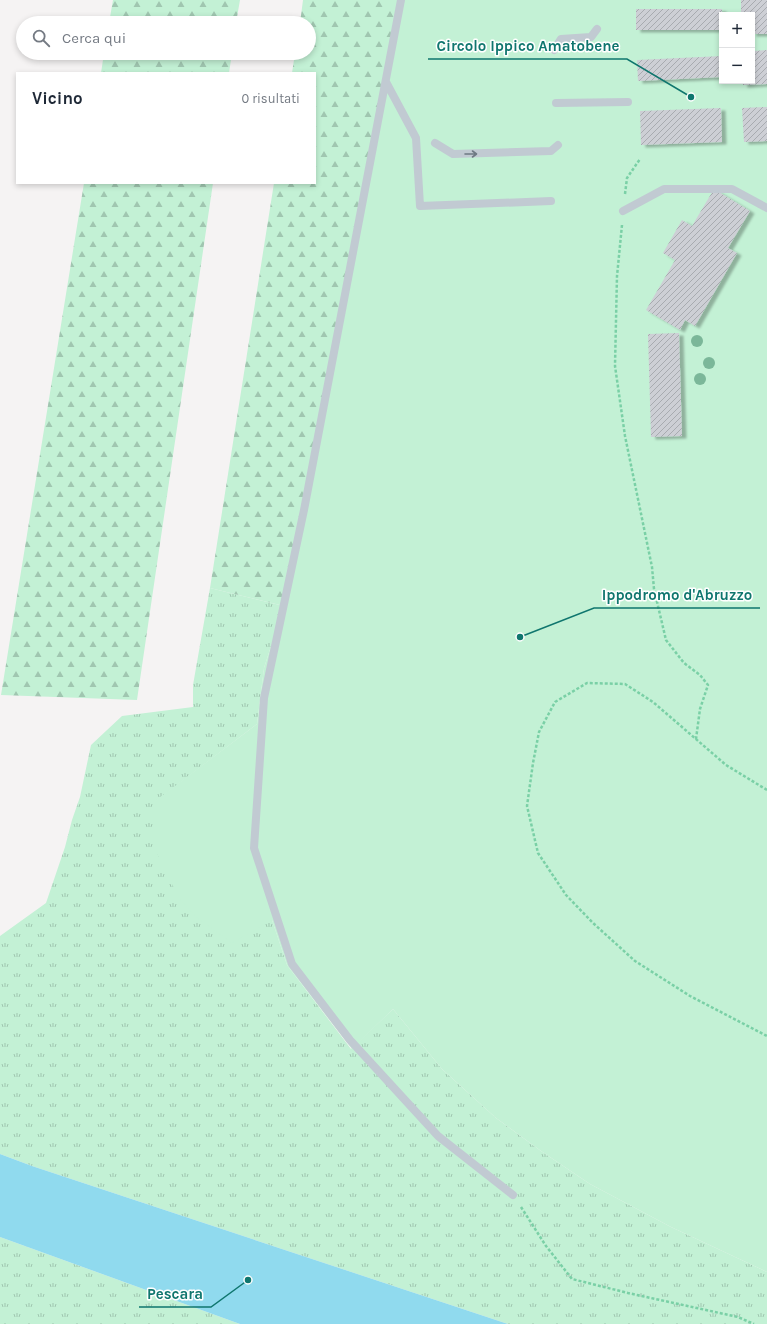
<!DOCTYPE html>
<html lang="it">
<meta charset="utf-8">
<style>
body{margin:0;font-family:Karla,sans-serif;background:#f2f2f3;color:#1f2937}
.controls{position:absolute;right:12px;top:12px;display:grid;overflow:hidden;border-radius:0px;box-shadow:0 2px 6px #0003}
.controls button{width:36px;height:36px;display:grid;place-items:center;padding:0;border:0;border-bottom:1px solid #e0e1e3;background:#fff;color:#1f2937;font:20px sans-serif}
.list{margin:0;padding:0;list-style:none}
h2{display:flex;justify-content:space-between;align-items:center;height:52px;margin:0;padding:0 16px;font-size:17px}
h2 small{font-size:13px;font-weight:400;color:#747a83}
.icon{flex:none;width:22px;height:22px;fill:none;stroke:currentColor;stroke-width:2;stroke-linecap:round;stroke-linejoin:round}
.map{position:relative;flex:none;width:767px;height:1324px;overflow:hidden}
.search{position:absolute;background:#fff;box-shadow:0 2px 6px #0003;left:16px;top:16px;width:300px;height:44px;display:flex;align-items:center;gap:10px;box-sizing:border-box;padding:0 14px;border-radius:22px;color:#747a83;font-size:15px}
.panel{position:absolute;background:#fff;box-shadow:0 2px 6px #0003;left:16px;top:72px;width:300px;height:112px;border-radius:0px}
.map>svg:first-child{display:block}
.grass{fill:url(#grass-tufts)}
.forest{fill:url(#forest-firs)}
.green{fill:#c3f1d5;fill-rule:evenodd}
.water{fill:#90daee}
.building{fill:url(#building-hatch);filter:url(#shadow)}
.lines{fill:none;stroke-linecap:round;stroke-linejoin:round}
.path{stroke:#7ad0a6;stroke-width:2.5;stroke-dasharray:3 2;stroke-linecap:butt}
.lane{stroke:#c1cad2;stroke-width:8}
.tree{fill:#7bb799}
.oneway{stroke:#6e7983}
.leader{fill:none;stroke:#0f766e;stroke-width:1.5}
.callout-dot{fill:#0f766e;stroke:#fff;stroke-width:1.5}
.callout-label{font-size:15px;text-anchor:middle;font-weight:bold;fill:#0f766e;stroke:#fff;stroke-width:3;stroke-linejoin:round;paint-order:stroke}
</style>
<div class="map">
<svg width="767" height="1324" viewBox="0 0 767 1324">
<defs>
<pattern id="grass-tufts" width="24" height="20" patternUnits="userSpaceOnUse"><rect width="24" height="20" fill="#c3f1d5"/><path d="M3 7l-1-3M5 7V3M7 7l1-3M15 17l-1-3M17 17v-4M19 17l1-3" fill="none" stroke="#a0c6b0"/></pattern>
<pattern id="forest-firs" width="22" height="20" patternUnits="userSpaceOnUse"><rect width="22" height="20" fill="#c3f1d5"/><path d="M5 1l3.5 6h-7zM16 11l3.5 6h-7z" fill="#a0c6b0"/></pattern>
<pattern id="building-hatch" width="6" height="6" patternUnits="userSpaceOnUse"><rect width="6" height="6" fill="#cdcfd5"/><path d="M-1 1l2-2M0 6l6-6M5 7l2-2" fill="none" stroke="#a8abb0"/></pattern>
<filter id="shadow"><feDropShadow dx="4.5" dy="2.5" stdDeviation="1" flood-color="#0004"/></filter>
</defs>
<rect width="100%" height="100%" fill="#f5f3f3"/>
<path class="grass" d="M 210,588 L 284,606 L 264,668 L 257,724 L 156,801 L 272,920 L 287,965 L 351,1049 L 393,1009 L 442,1069 L 496,1118 L 541,1151 L 590,1184 L 671,1227 L 767,1272 L 767,1324 L 508,1324 L 32,1166 L 0,1154 L 0,936 L 46,903 L 65,847 L 72,820 L 80,797 L 91,745 L 122,716 L 193,707 L 193,685 Z
M 0,1237 L 240,1324 L 0,1324 Z"/>
<path class="forest" d="M 113,0 L 240,0 L 236,23 L 109,23 Z
M 303,0 L 401,0 L 284,606 L 210,588 L 274,183 L 315,183 L 315,73 L 292,73 L 295,53 L 309,53 L 309,23 L 300,23 Z
M 104,53 L 232,53 L 229,73 L 101,73 Z
M 84,183 L 213,183 L 137,700 L 1,695 Z"/>
<path class="green" d="M 401,0 L 767,0 L 767,1272 L 671,1227 L 590,1184 L 541,1151 L 496,1118 L 442,1069 L 393,1009 L 352,1049 L 287,965 L 272,920 L 232,943 L 196,917 L 179,898 L 155,850 L 155,801 L 257,724 L 264,668 L 284,606 ZM 722,15 L 752,15 L 752,81 L 722,81 Z"/>
<path class="water" d="M 0,1154 L 32,1166 L 508,1324 L 240,1324 L 0,1237 Z"/>
<path class="building" d="M 741,0 L 767,0 L 767,34 L 752,34 L 752,15 L 741,15 Z
M 636,9 L 722,9 L 722,30 L 636,30 Z
M 767,50 L 767,84 L 743,85 L 743,81 L 752,81 L 752,51 Z
M 722,56 L 722,77 L 638,81 L 637,60 Z
M 767,107 L 767,141 L 744,142 L 742,108 Z
M 721,108 L 722,142 L 641,145 L 640,111 Z
M 714,189 L 750,211 L 728,248 L 737,253 L 695,326 L 685,320 L 680,330 L 646,310 L 675,260 L 663,253 L 682,220 L 692,226 Z
M 679,333 L 682,436 L 651,437 L 648,334 Z"/>
<g class="lines">
<path class="path" d="M 625,194 L 627,178 L 640,159
M 622,225 L 617,276 L 615,366 L 625,436 L 652,567 L 654,589 L 666,640 L 684,663 L 700,675 L 708,685 L 700,709 L 696,739
M 767,790 L 726,765 L 653,702 L 625,684 L 587,683 L 555,702 L 539,732 L 533,763 L 527,806 L 538,853 L 566,895 L 593,923 L 635,961 L 690,996 L 767,1036
M 521,1207 L 546,1246 L 572,1279 L 628,1293 L 738,1317 L 754,1324"/>
<path class="lane" d="M 401,0 L 304,510 L 264,698 L 254,848 L 292,964 L 350,1040 L 438,1136 L 513,1195
M 554,50 L 561,39 L 591,37 L 597,29
M 386,82 L 416,138 L 420,206 L 551,201
M 556,103 L 628,102
M 435,143 L 453,154 L 551,151 L 558,145
M 623,211 L 664,189 L 732,189 L 767,208"/>
</g>
<g class="tree">
<circle cx="697" cy="341" r="6"/>
<circle cx="709" cy="363" r="6"/>
<circle cx="700" cy="379" r="6"/>
</g>
<defs><path id="oneway-shaft" d="M-6 0H5M1.5-3L5.5 0L1.5 3" fill="none" stroke-width="1.6" stroke-linecap="round" stroke-linejoin="round"/></defs>
<use class="oneway" href="#oneway-shaft" transform="translate(471 154)"/>
<path class="leader" d="M691 97L627 59H428M520 637L594 608H760M248 1280L211 1307H139"/>
<g class="callout-dot">
<circle cx="691" cy="97" r="4"/>
<circle cx="520" cy="637" r="4"/>
<circle cx="248" cy="1280" r="4"/>
</g>
<g class="callout-label">
<text x="528" y="51">Circolo Ippico Amatobene</text>
<text x="677" y="600">Ippodromo d'Abruzzo</text>
<text x="175" y="1299">Pescara</text>
</g>
</svg>
<div class="controls">
<button>+</button>
<button>−</button>
</div>
<div class="search"><svg class="icon" aria-label="search" viewBox="0 0 24 24"><circle cx="10" cy="10" r="6"/><path d="M15 15l6 6"/></svg>Cerca qui</div>
<section class="panel">
<h2>Vicino<small>0 risultati</small></h2>
<ul class="list">
</ul>
</section>
</div>
